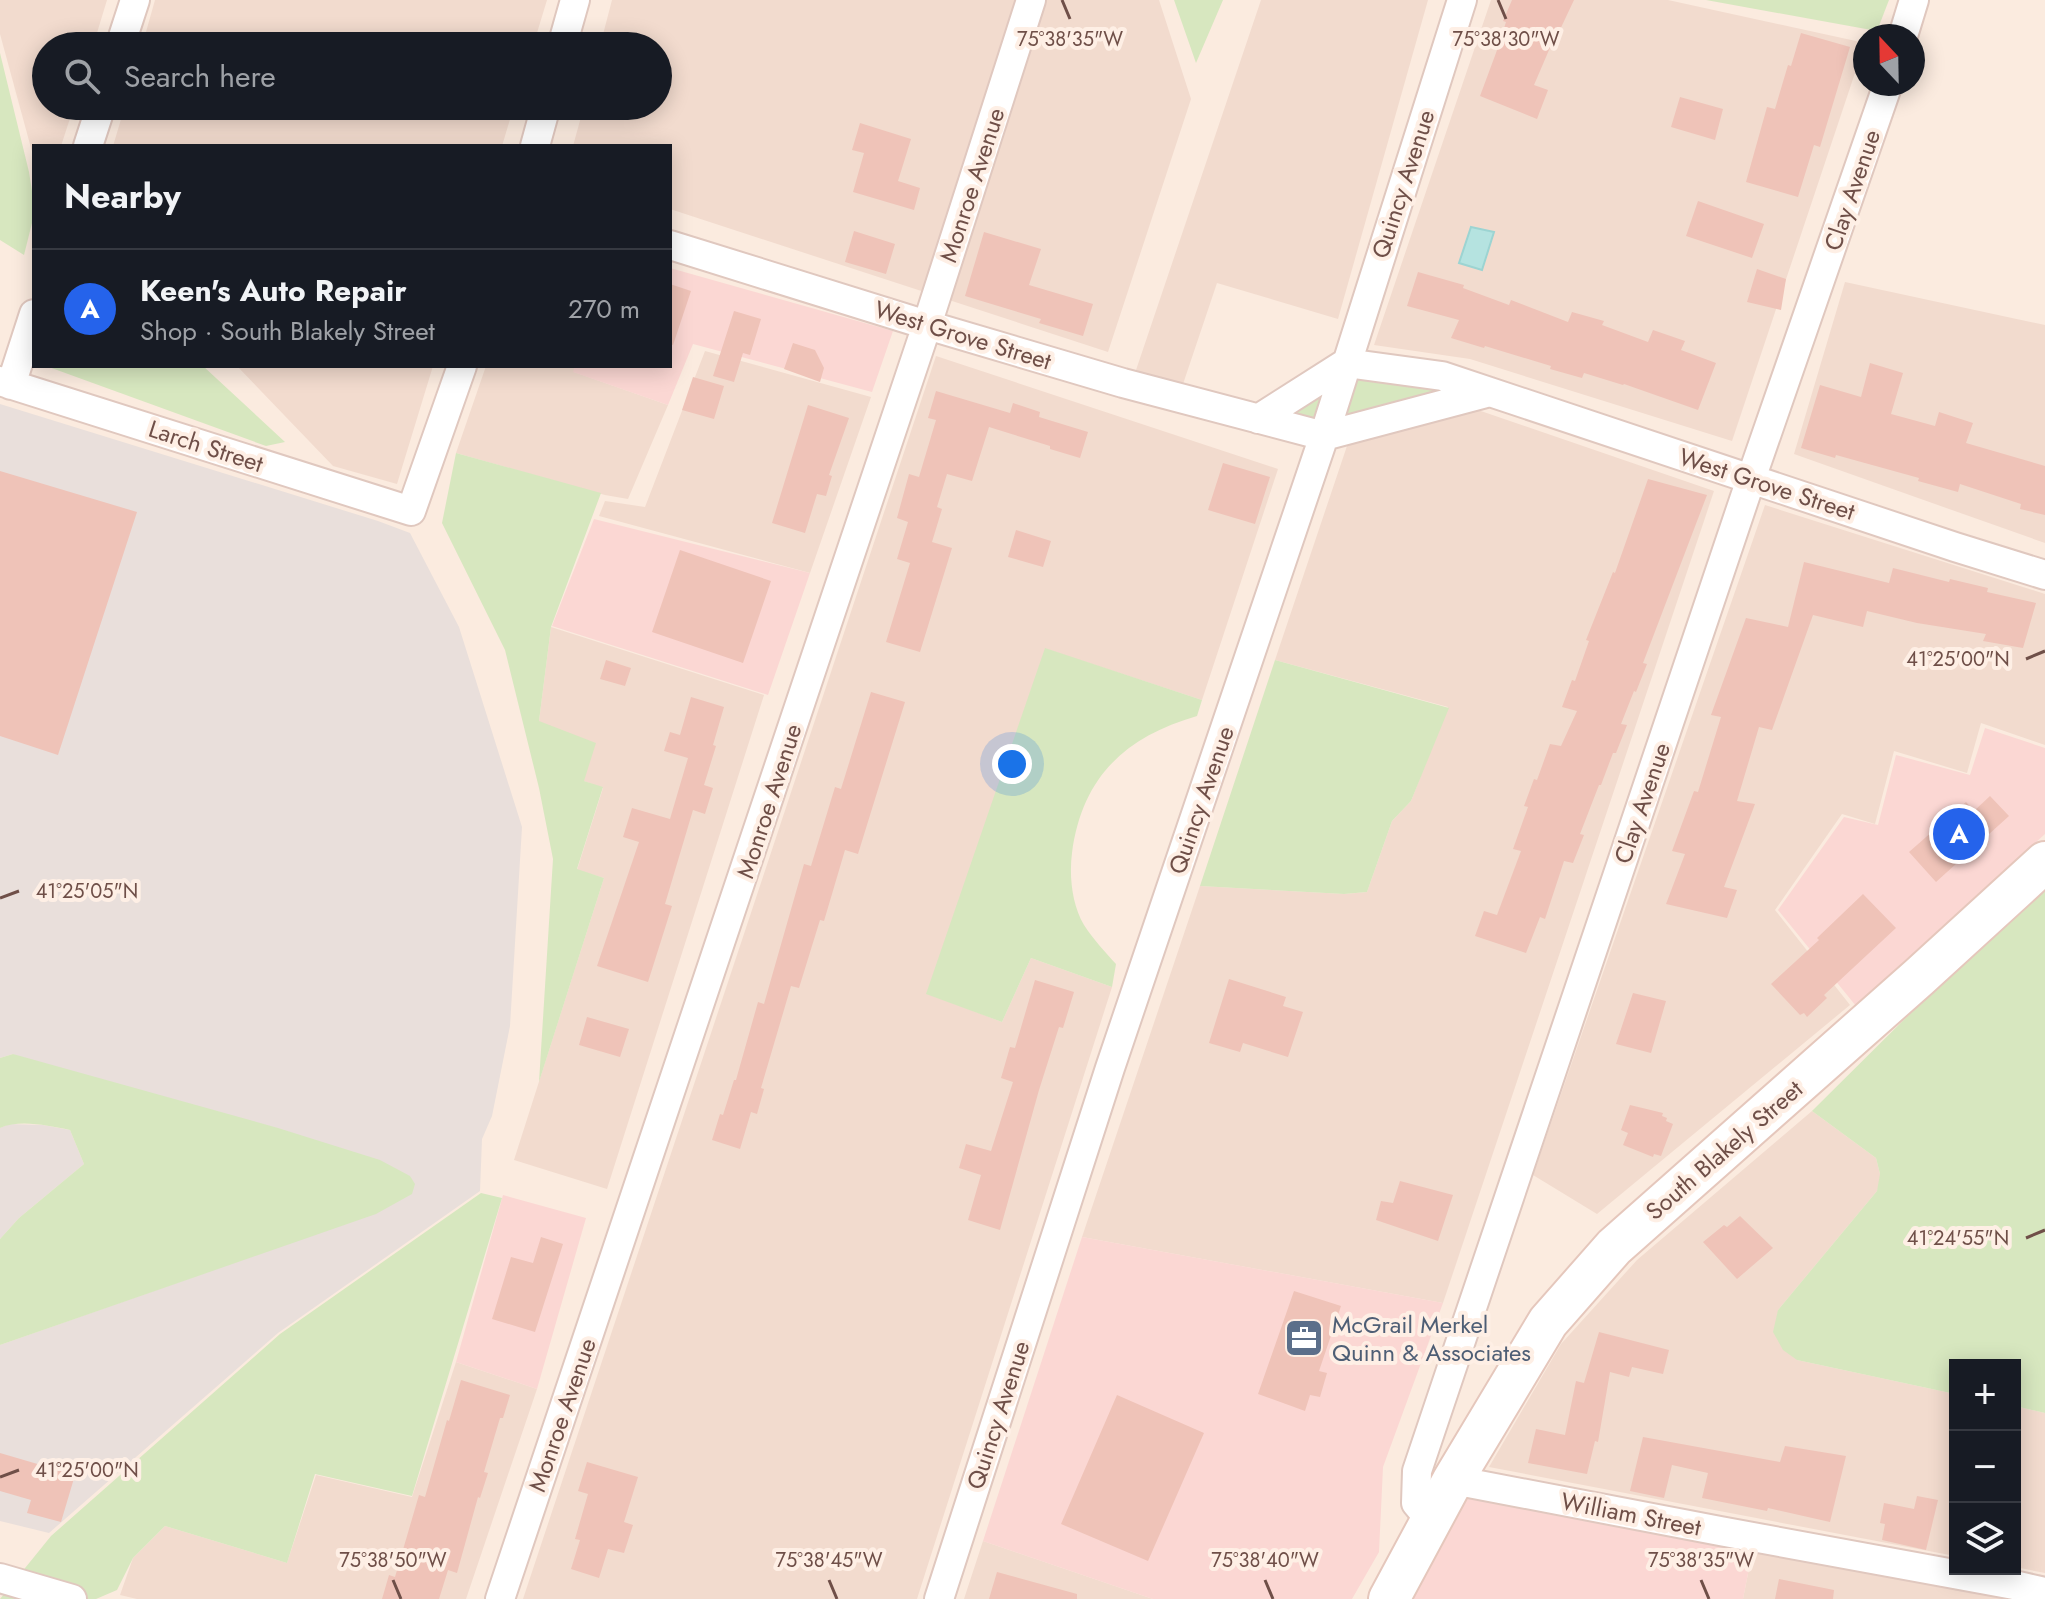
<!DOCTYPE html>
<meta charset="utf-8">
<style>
body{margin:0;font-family:Jost,sans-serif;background:#20242c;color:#f1f3f6}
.controls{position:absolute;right:24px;bottom:24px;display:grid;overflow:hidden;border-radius:0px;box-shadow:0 4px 20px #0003}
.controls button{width:72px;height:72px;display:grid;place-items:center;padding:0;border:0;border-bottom:2px solid #363941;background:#171b24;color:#f1f3f6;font:40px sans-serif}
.compass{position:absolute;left:1853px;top:24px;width:72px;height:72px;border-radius:50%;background:#171b24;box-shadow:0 4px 20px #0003;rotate:338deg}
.you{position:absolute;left:1012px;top:764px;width:28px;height:28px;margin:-20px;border:6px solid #fff;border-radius:50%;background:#1a73e8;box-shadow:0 0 0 12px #1a73e833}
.badge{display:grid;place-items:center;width:52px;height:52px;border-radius:50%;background:#2563eb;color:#fff;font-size:26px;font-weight:700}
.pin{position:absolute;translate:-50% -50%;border:4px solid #fff;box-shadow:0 2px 8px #0006}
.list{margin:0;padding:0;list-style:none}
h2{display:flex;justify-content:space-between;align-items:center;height:104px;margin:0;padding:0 32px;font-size:34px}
h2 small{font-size:26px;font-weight:400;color:#9ea1a6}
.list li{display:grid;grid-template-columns:52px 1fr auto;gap:24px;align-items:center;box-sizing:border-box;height:120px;padding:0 32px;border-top:2px solid #363941}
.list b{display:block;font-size:30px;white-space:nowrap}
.list p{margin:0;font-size:26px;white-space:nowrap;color:#9ea1a6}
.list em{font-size:26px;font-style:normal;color:#9ea1a6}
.icon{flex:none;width:44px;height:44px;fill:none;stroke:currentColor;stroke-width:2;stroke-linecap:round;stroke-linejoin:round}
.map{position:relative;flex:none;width:2045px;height:1599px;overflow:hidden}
.search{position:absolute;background:#171b24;box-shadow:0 4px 20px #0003;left:32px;top:32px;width:640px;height:88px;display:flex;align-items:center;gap:20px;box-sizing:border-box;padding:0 28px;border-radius:44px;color:#9ea1a6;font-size:30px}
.panel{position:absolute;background:#171b24;box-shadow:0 4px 20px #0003;left:32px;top:144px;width:640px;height:224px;border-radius:0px}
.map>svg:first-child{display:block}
.residential{fill:#f2dbce}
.commercial{fill:#fbd7d3}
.industrial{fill:#e9dfdb}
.green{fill:#d7e7bf}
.water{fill:#b5e3e0;stroke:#9cd4d2;stroke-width:2}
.building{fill:#efc3b8}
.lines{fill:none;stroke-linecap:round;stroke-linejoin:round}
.street-casing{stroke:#e0c8bf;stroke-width:32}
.secondary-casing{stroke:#e5c7bc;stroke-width:44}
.street{stroke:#fff;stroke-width:28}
.secondary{stroke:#fff;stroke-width:40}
.ticks{fill:none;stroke:#6f4f48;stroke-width:3}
.labels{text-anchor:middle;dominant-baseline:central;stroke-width:8;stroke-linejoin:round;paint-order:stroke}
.street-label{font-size:24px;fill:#6f4f48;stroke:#feefe5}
.service-label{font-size:24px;fill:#4e5e75;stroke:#feefe5;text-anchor:start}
.ticks-label{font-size:20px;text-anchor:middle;fill:#6f4f48;stroke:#feefe5;stroke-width:8;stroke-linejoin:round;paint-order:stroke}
</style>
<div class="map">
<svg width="2045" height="1599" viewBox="0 0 2045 1599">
<rect width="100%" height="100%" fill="#fbebdf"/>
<path class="residential" d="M 0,0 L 107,0 L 93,46 L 46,46 L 46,106 L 74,106 L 61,146 L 34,146 L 34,159 L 0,34 Z
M 155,0 L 547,0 L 533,46 L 142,46 Z
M 612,0 L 1159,0 L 1191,99 L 1108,352 L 670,209 L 670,146 L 573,146 L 584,106 L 658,106 L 658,46 L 600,46 Z
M 1261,0 L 1428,0 L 1338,319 L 1217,283 L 1182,387 L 1134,376 Z
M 1491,0 L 1668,0 L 1865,43 L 1732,441 L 1470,359 L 1374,345 Z
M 125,106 L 514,106 L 502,146 L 113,146 Z
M 1845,282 L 2045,325 L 2045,543 L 1794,454 Z
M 705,351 L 871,397 L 810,573 L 599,516 L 605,501 L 645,507 Z
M 936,356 L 1278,469 L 1202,700 L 1046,649 L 927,993 L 1002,1022 L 1031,958 L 1112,987 L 917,1599 L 523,1599 Z
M 237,366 L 433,366 L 397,484 L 333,466 Z
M 486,366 L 575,366 L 574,372 L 668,405 L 628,499 L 605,495 L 456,453 Z
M 1475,409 L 1714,491 L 1443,1303 L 1082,1237 L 1200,886 L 1344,894 L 1367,892 L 1392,821 L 1411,801 L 1448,707 L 1275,660 L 1349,440 Z
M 1765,505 L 2045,594 L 2045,745 L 1981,723 L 1967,773 L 1894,751 L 1875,824 L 1842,814 L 1775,910 L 1850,1005 L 1597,1214 L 1533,1175 Z
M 551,627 L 764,695 L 607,1189 L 514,1160 L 604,878 L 577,870 L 603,788 L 584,781 L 539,721 Z
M 1812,1111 L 1876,1158 L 1880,1174 L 1880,1183 L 1877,1191 L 1778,1310 L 1797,1360 L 1955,1394 L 1955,1556 L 1489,1467 L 1561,1344 L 1637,1260 Z
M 456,1362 L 537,1389 L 466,1599 L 137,1599 L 120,1595 L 133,1558 L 165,1526 L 287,1563 L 316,1475 L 412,1497 Z
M 2015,1406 L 2045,1413 L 2045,1573 L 2015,1567 Z
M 983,1541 L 1153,1599 L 964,1599 Z
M 1753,1548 L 2012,1599 L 1743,1599 Z"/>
<path class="commercial" d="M 670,268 L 893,331 L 872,392 L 693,344 L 668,405 L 573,372 L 575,366 L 670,366 Z
M 594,519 L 810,573 L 768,695 L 552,626 Z
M 1985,728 L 2045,748 L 2045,834 L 1856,1006 L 1778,910 L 1844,817 L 1878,825 L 1896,755 L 1970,775 Z
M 503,1195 L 586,1218 L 537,1389 L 456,1362 Z
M 1082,1237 L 1443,1303 L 1383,1467 L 1379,1552 L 1352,1599 L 1153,1599 L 983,1541 Z
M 1471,1493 L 1753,1548 L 1743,1599 L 1409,1599 Z"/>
<path class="industrial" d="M 0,404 L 378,521 L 410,533 L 459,627 L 522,827 L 510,1026 L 492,1116 L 482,1139 L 480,1191 L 278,1333 L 49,1533 L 0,1521 L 0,1345 L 324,1231 L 13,1054 L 0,1058 Z
M 9,1124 L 43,1125 L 70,1130 L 84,1164 L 19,1218 L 0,1239 L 0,1128 Z"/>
<path class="green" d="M 1174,0 L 1223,0 L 1196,63 Z
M 1706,0 L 1889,0 L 1877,31 Z
M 0,53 L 29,172 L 34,204 L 34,215 L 24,255 L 0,240 Z
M 1346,363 L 1490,392 L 1324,436 L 1258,419 Z
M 46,366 L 203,366 L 285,442 L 266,446 Z
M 456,453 L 601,493 L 551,627 L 539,721 L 596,743 L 584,781 L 603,787 L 577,869 L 604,878 L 539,1082 L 553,859 L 539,788 L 505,650 L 442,523 Z
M 1045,648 L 1202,700 L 1197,716 C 1125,737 1082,777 1072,853 C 1069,876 1072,905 1084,925 C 1093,939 1105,952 1116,964 L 1112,987 L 1031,958 L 1002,1022 L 926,994 Z
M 1275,660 L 1449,708 L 1411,801 L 1392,821 L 1367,892 L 1344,894 L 1200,886 Z
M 2045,884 L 2045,1413 L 2015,1406 L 2015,1365 L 1955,1365 L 1955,1394 L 1797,1360 L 1783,1350 L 1773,1332 L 1778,1310 L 1877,1191 L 1880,1174 L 1876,1158 L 1812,1111 L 1952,972 Z
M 13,1054 L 278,1128 L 380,1160 L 410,1176 L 415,1184 L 412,1194 L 376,1214 L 0,1345 L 0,1239 L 19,1218 L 84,1164 L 70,1130 C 48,1126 21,1119 0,1128 L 0,1058 Z
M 481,1193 L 502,1198 L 412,1496 L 315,1474 L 287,1563 L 165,1526 L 133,1558 L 117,1590 L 96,1599 L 0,1599 L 51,1536 L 280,1334 Z"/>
<path class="water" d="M 1471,227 L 1494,232 L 1482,270 L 1459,263 Z"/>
<path class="building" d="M 1512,0 L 1574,0 L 1557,36 L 1555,36 L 1534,85 L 1548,90 L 1537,119 L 1480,96 L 1496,53 L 1506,22 L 1503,21 Z
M 1801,33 L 1850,47 L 1820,147 L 1814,145 L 1798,197 L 1746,182 L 1767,107 L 1775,109 L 1788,65 L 1791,66 Z
M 1680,97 L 1723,109 L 1715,140 L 1671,127 Z
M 860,123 L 911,139 L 898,181 L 920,188 L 914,210 L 853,192 L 864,153 L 852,150 Z
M 1698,201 L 1764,224 L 1752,258 L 1686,236 Z
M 854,231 L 895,244 L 886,274 L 845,262 Z
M 984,232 L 1041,249 L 1029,285 L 1093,304 L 1083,336 L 1039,323 L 1041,319 L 965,296 Z
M 1757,269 L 1786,279 L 1781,310 L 1747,302 Z
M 1418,272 L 1464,285 L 1463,288 L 1509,305 L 1511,300 L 1568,322 L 1572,312 L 1604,321 L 1602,325 L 1648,342 L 1653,330 L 1685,341 L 1681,350 L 1716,363 L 1698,410 L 1624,384 L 1623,385 L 1584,373 L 1582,378 L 1550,369 L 1551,366 L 1485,346 L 1484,348 L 1451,338 L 1459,320 L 1407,306 Z
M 670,284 L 691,291 L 673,345 L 670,344 Z
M 734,311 L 761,319 L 750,355 L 743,353 L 734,382 L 713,376 Z
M 793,343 L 815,350 L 824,368 L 820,382 L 784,369 Z
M 1870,363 L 1903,373 L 1891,414 L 1935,426 L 1939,412 L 1973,423 L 1966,443 L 2045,466 L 2045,515 L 2020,509 L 2021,504 L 1960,484 L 1958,492 L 1918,481 L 1919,478 L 1836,455 L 1835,458 L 1801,448 L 1820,385 L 1861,397 Z
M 693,377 L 724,386 L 714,419 L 682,410 Z
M 936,391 L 1010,413 L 1013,403 L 1040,412 L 1039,417 L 1088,432 L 1080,458 L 1050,449 L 1050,446 L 989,427 L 972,481 L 947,474 L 937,507 L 942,509 L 932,542 L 952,548 L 920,652 L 886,642 L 910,563 L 897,559 L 908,522 L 897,518 L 909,474 L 919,477 L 936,420 L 928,418 Z
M 808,405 L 849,418 L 829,475 L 832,476 L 826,496 L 817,494 L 805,533 L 772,523 Z
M 1223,463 L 1270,477 L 1255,524 L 1208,510 Z
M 0,471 L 137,512 L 58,755 L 0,736 Z
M 1648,479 L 1707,495 L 1643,663 L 1647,664 L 1636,692 L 1634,691 L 1621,724 L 1627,725 L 1616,753 L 1613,753 L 1601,785 L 1599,785 L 1580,834 L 1584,835 L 1573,863 L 1564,861 L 1545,919 L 1540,917 L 1526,953 L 1475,936 L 1484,911 L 1497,915 L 1521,851 L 1513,849 L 1528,807 L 1524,806 L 1534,779 L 1537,780 L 1550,744 L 1561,746 L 1577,711 L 1562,707 L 1572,680 L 1575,681 L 1589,641 L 1586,640 L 1613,572 L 1615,573 Z
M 1016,530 L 1051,541 L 1043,567 L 1008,557 Z
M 680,550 L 771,581 L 743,663 L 652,632 Z
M 1804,562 L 1889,583 L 1893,568 L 1949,582 L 1950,579 L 1988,588 L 1987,592 L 2036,603 L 2023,648 L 1983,641 L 1986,634 L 1917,623 L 1867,611 L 1863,627 L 1813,615 L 1772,730 L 1759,727 L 1737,801 L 1755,804 L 1724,887 L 1737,890 L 1727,918 L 1666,904 L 1685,854 L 1672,851 L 1694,791 L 1698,792 L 1721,717 L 1711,715 L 1746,618 L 1788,627 Z
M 606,660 L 631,668 L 625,686 L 600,679 Z
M 871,692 L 905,702 L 858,854 L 845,850 L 824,921 L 820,920 L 799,988 L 791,986 L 761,1088 L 764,1089 L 757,1114 L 751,1112 L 740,1149 L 712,1140 L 720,1114 L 723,1115 L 734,1080 L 736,1080 L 758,1002 L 764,1004 L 804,864 L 811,866 L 835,787 L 841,789 Z
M 691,697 L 724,707 L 713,745 L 716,746 L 704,785 L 713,788 L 705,814 L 693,810 L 665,904 L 672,906 L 648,982 L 597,966 L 639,842 L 623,837 L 632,808 L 670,819 L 688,758 L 664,751 L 670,732 L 680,735 Z
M 1990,796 L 2009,816 L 1936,882 L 1909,852 L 1966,802 L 1974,811 Z
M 1863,894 L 1896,928 L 1824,995 L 1827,998 L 1807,1017 L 1804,1013 L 1800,1015 L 1771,984 L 1819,940 L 1817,938 Z
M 1229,979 L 1286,997 L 1283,1006 L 1303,1012 L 1288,1057 L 1243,1043 L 1240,1052 L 1209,1043 Z
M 1035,980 L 1074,992 L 1063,1028 L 1059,1027 L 1039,1090 L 1000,1230 L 968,1220 L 981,1175 L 959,1168 L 966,1144 L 991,1151 L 1013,1082 L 1001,1078 L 1010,1047 L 1015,1048 Z
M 1633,993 L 1666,1001 L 1651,1053 L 1616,1044 Z
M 587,1017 L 629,1029 L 620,1057 L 579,1045 Z
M 1630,1105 L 1663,1113 L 1662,1116 L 1667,1118 L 1666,1121 L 1673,1124 L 1661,1156 L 1654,1154 L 1653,1157 L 1623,1145 L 1628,1133 L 1621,1130 Z
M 1400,1181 L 1453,1195 L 1438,1241 L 1376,1220 L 1381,1201 L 1393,1203 Z
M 1740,1216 L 1773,1248 L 1737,1279 L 1703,1242 L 1724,1225 L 1727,1227 Z
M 541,1237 L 563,1244 L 535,1332 L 492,1319 L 511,1257 L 533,1263 Z
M 1294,1291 L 1341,1306 L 1319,1371 L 1327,1373 L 1320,1397 L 1310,1395 L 1305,1411 L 1258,1394 Z
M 1599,1332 L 1669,1350 L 1663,1374 L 1632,1367 L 1629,1377 L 1610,1372 L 1598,1442 L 1595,1441 L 1587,1474 L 1528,1463 L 1536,1429 L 1565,1435 L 1576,1381 L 1584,1383 Z
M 461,1380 L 510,1395 L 503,1418 L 500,1418 L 484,1472 L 488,1473 L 480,1498 L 478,1497 L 457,1573 L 448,1570 L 439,1599 L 382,1599 L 389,1575 L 395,1577 L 419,1495 L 425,1497 L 447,1420 L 449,1421 Z
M 1117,1395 L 1204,1433 L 1148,1561 L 1061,1524 Z
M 1643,1437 L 1780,1462 L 1785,1446 L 1846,1456 L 1830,1522 L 1768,1508 L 1767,1511 L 1702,1498 L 1708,1473 L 1672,1465 L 1664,1498 L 1630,1491 Z
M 0,1453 L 75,1475 L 61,1522 L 27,1513 L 31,1500 L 0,1491 Z
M 587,1462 L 638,1477 L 624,1522 L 633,1525 L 624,1553 L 608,1549 L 599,1578 L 571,1569 L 580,1540 L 575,1539 L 588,1494 L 578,1491 Z
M 1917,1496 L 1938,1500 L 1926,1550 L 1882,1540 L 1885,1524 L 1880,1523 L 1884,1503 L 1914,1509 Z
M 997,1572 L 1077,1594 L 1077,1599 L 989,1599 Z
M 1779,1579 L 1834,1590 L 1833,1599 L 1775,1599 Z"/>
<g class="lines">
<defs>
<path id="street" d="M 1903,36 L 1914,0
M 120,46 L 135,0
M 562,46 L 575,0
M 88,146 L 101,106
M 535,146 L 546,106
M 670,245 L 927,325 L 1123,383 L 1324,436 L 1490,392
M 0,381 L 411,511 L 462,366
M 11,385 L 34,314
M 1258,419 L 1346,363 L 1442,376 L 1955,547 L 2045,575
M 1453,1480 L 1720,1531 L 2014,1585 L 2045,1592
M 1431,1521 L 1416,1503 L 1417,1471 L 1751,479 L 1888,84
M 0,1578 L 72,1599
M 500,1599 L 927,325 L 1031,0
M 939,1599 L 1110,1068 L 1324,436 L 1462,0"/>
<path id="secondary" d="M 1389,1599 L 1453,1480 L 1548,1322 L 1614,1247 L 1918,978 L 2045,862"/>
</defs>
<use href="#street" class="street-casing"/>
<use href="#secondary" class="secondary-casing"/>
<use href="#street" class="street"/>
<use href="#secondary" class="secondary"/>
</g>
<path class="ticks" d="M 1062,0 L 1070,19M 1498,0 L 1506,19M 2026,659 L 2045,651M 0,898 L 19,891M 2026,1238 L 2045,1230M 0,1477 L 19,1470M 393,1580 L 401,1599M 829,1580 L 837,1599M 1265,1580 L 1273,1599M 1701,1580 L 1709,1599"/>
<defs>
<symbol id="office-square" viewBox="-11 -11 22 22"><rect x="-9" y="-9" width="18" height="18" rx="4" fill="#5c6f8a" stroke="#feefe5"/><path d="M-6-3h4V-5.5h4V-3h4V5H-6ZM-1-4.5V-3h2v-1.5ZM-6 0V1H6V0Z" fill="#fff"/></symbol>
</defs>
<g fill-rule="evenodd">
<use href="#office-square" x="1282" y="1316" width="44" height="44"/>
</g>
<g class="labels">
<g class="street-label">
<text transform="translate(1403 184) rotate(-72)">Quincy Avenue</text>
<text transform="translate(972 185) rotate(-72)">Monroe Avenue</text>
<text transform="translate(1852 190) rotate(-71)">Clay Avenue</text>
<text transform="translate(963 335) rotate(17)">West Grove Street</text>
<text transform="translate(206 446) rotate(18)">Larch Street</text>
<text transform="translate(1767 484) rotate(18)">West Grove Street</text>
<text transform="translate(1201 800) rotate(-71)">Quincy Avenue</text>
<text transform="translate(769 801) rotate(-72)">Monroe Avenue</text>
<text transform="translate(1642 803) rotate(-71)">Clay Avenue</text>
<text transform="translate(1724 1150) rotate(-41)">South Blakely Street</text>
<text transform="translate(562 1415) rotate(-71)">Monroe Avenue</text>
<text transform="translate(998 1415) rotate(-72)">Quincy Avenue</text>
<text transform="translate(1631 1514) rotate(11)">William Street</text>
</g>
<g class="service-label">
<text x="1332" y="1324">McGrail Merkel<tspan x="1332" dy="28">Quinn &amp; Associates</tspan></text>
</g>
</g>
<g class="ticks-label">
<text x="1070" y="46">75°38'35"W</text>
<text x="1506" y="46">75°38'30"W</text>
<text x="1958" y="666">41°25'00"N</text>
<text x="87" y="898">41°25'05"N</text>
<text x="1958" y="1245">41°24'55"N</text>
<text x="87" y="1477">41°25'00"N</text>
<text x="393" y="1567">75°38'50"W</text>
<text x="829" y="1567">75°38'45"W</text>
<text x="1265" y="1567">75°38'40"W</text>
<text x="1701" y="1567">75°38'35"W</text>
</g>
</svg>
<div class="controls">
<button>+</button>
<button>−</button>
<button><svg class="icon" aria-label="layers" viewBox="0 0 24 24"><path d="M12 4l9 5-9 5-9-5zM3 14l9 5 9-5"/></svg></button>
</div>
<svg class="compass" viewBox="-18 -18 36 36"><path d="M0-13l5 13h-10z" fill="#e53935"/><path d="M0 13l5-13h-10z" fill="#9ea1a6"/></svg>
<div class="you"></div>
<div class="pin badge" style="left:1959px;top:834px">A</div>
<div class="search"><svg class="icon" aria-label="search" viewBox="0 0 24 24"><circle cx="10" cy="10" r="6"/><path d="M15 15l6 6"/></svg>Search here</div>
<section class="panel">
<h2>Nearby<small></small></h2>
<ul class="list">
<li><span class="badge">A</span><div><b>Keen's Auto Repair</b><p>Shop · South Blakely Street</p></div><em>270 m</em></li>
</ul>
</section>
</div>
